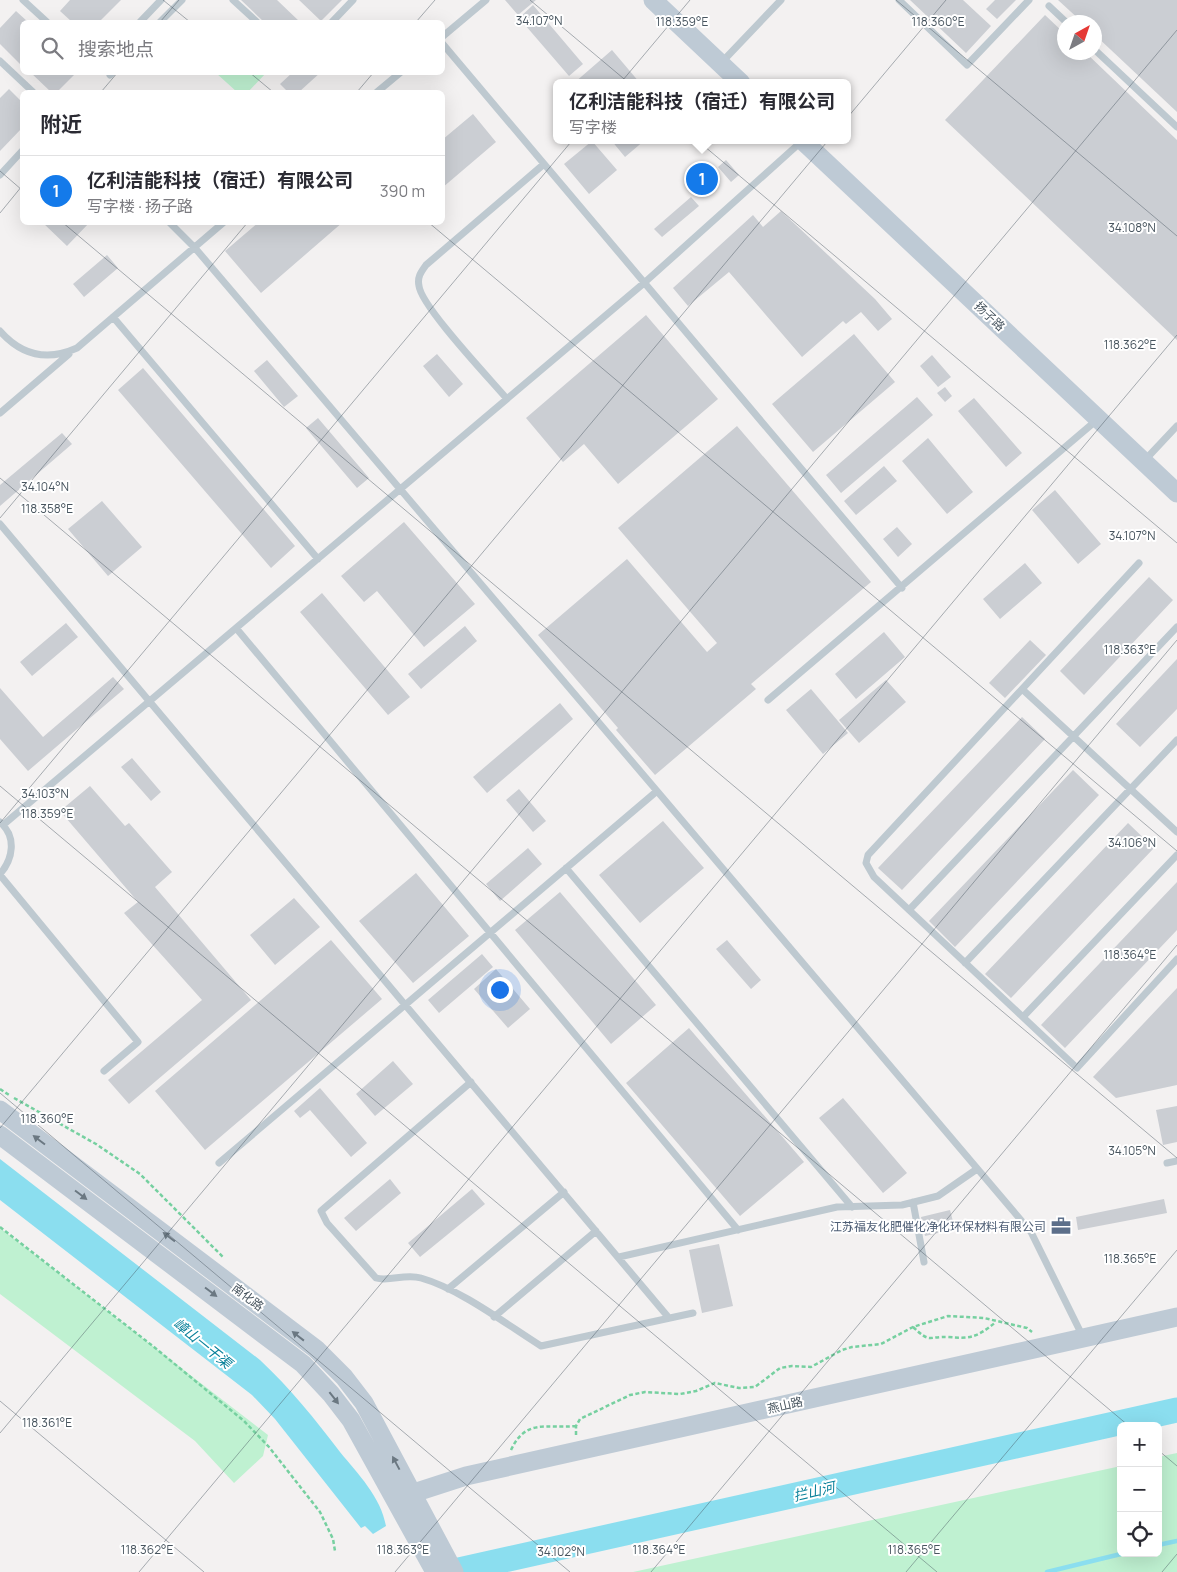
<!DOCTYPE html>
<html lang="zh">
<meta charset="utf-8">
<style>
body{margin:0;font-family:Manrope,"Noto Sans SC",sans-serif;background:#f2f2f3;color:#2b2b33}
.controls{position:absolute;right:15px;bottom:15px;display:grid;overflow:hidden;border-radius:8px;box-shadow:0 5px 20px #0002}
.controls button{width:45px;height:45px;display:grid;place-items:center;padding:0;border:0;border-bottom:1px solid #e1e1e2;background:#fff;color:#2b2b33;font:25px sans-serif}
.compass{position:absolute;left:1057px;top:15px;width:45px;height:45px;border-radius:50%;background:#fff;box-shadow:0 5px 20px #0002;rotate:40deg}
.you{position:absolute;left:499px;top:989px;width:18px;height:18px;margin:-12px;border:4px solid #fff;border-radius:50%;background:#1a73e8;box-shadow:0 0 0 8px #1a73e833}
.badge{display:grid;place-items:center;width:32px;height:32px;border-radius:50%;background:#147aea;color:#fff;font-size:16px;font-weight:700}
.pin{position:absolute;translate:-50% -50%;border:2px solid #fff;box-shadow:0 1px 5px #0006}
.popup{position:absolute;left:553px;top:79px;width:298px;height:65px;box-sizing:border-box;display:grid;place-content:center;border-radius:8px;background:#fff;filter:drop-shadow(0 1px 4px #0005);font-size:16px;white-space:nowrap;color:#7c7c81}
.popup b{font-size:19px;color:#2b2b33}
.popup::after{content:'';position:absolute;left:50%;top:100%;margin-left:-10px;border:10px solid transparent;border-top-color:#fff}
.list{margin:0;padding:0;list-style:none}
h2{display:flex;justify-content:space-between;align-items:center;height:65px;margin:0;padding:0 20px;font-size:21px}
h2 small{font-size:16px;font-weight:400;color:#7c7c81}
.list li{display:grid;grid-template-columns:32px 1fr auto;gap:15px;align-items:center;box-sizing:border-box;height:70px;padding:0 20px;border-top:1px solid #e1e1e2}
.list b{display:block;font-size:19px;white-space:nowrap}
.list p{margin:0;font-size:16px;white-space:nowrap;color:#7c7c81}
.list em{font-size:16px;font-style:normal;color:#7c7c81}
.icon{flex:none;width:28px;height:28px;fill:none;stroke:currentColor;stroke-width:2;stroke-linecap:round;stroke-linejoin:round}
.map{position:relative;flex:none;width:1177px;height:1572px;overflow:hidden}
.search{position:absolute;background:#fff;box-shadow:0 5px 20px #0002;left:20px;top:20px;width:425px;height:55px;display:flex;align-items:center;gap:12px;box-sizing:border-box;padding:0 18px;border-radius:8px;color:#7c7c81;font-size:19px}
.panel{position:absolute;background:#fff;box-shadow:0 5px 20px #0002;left:20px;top:90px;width:425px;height:135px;border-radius:8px}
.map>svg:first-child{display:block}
.green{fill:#bff1d1}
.water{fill:#8bdeef}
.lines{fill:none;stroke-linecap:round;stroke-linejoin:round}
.stream{stroke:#8bdeef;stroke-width:4.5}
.river{stroke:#8bdeef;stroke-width:25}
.building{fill:#cbced3}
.path{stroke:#76d0a0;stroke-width:2.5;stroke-dasharray:4 2.5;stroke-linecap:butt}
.lane{stroke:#bec9d0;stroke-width:7}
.secondary{stroke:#becad5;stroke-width:19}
.oneway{fill:#6b7882}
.ticks{fill:none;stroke:#48555f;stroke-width:1;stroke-opacity:0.45}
.labels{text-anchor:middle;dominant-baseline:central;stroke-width:4;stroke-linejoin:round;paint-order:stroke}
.street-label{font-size:12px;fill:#48555f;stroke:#fff}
.service-label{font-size:12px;fill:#4e5e75;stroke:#fff;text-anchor:end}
.water-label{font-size:14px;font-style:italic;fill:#09819a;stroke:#fff}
.ticks-label{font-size:12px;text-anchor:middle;fill:#48555f;stroke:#fff;stroke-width:4;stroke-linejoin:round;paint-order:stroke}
</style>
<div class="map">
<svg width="1177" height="1572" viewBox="0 0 1177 1572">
<rect width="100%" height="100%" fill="#f3f1f1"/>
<path class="green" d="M 216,73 L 266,73 L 248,92 L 237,92 Z
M 0,1228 L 268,1435 L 263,1456 L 234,1483 L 195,1441 L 0,1294 Z
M 1177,1453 L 1177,1572 L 633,1572 L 1121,1466 L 1121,1553 L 1158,1553 L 1158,1457 Z"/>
<path class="water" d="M 0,1159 L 260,1360 C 290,1388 315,1419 340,1452 C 358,1474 381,1497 386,1526 L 373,1534 L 365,1526 L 361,1528 L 275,1419 L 252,1395 L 0,1200 Z"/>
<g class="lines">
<path class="stream" d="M 1158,1545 L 1177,1541
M 1047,1572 L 1125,1553"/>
<path class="river" d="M 450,1572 L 1177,1410"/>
</g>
<path class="building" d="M 70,0 L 121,0 L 99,22 L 72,22 L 60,11 Z
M 241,0 L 277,0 L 300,22 L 264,22 Z
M 299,0 L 342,0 L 321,21 Z
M 505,0 L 536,0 L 518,15 Z
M 910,0 L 963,0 L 991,26 L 966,53 Z
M 995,0 L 1016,0 L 997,19 L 986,9 Z
M 1058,0 L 1177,0 L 1177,112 L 1094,34 L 1094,22 L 1082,22 Z
M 533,5 L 583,64 L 569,76 L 519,18 Z
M 16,11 L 28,22 L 22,22 L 22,66 L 0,44 L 0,28 Z
M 1045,15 L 1064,33 L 1064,52 L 1085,52 L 1177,140 L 1177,340 L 945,120 Z
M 612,50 L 640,83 L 574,83 Z
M 30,72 L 77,72 L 57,92 L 51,92 Z
M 293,72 L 321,72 L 299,92 L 288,92 L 280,84 Z
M 9,89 L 22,102 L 22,128 L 0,151 L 0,98 Z
M 473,114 L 496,142 L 442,188 L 442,140 Z
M 611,140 L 645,140 L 625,157 Z
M 592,141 L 617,170 L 589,194 L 564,164 Z
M 726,160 L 739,175 L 731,182 L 718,167 Z
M 691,197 L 699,206 L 662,237 L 654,229 Z
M 781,211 L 875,299 L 892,319 L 878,331 L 861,312 L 846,324 L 843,321 L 802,357 L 729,272 L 688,306 L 673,288 L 753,215 L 763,227 Z
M 42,222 L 90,222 L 67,246 Z
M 259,222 L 269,223 L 343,222 L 261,293 L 225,251 Z
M 107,255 L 118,268 L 84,297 L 73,284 Z
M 646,315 L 718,399 L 618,484 L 584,444 L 563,462 L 526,418 Z
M 854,334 L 895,382 L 813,452 L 772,404 Z
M 437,354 L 463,384 L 449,397 L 423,366 Z
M 932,355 L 951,377 L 938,387 L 920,366 Z
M 267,360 L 298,396 L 284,407 L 254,371 Z
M 143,368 L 295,546 L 271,568 L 118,390 Z
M 945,387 L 952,396 L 945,402 L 937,393 Z
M 917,397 L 933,415 L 841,493 L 826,475 Z
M 974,398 L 1022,453 L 1006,467 L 958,411 Z
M 318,418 L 369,478 L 357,488 L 306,428 Z
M 737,426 L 871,582 L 751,684 L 756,689 L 655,775 L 616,730 L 618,728 L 538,635 L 627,559 L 707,652 L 717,643 L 618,528 Z
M 62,433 L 72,444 L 0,506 L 0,485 Z
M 928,438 L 973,492 L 947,514 L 902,461 Z
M 884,466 L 897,481 L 856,515 L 844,501 Z
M 1055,490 L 1101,544 L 1078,564 L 1032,510 Z
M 102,501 L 142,547 L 108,576 L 68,529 Z
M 404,522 L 475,604 L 424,647 L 377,591 L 364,602 L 341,576 Z
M 897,527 L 912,544 L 898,557 L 883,539 Z
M 1025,563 L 1042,583 L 1000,619 L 983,599 Z
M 1149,577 L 1173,600 L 1084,695 L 1060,671 Z
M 322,593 L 410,697 L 388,715 L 300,612 Z
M 66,623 L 78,637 L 32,676 L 20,662 Z
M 465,626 L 477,641 L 421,689 L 408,674 Z
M 884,632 L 905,657 L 856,699 L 835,674 Z
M 1030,640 L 1046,655 L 1005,698 L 989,683 Z
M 1177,659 L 1177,709 L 1140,747 L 1116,724 Z
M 113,677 L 124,689 L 28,771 L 0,739 L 0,688 L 43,737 Z
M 886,680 L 906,702 L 859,743 L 839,720 Z
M 811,689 L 848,733 L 823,754 L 786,710 Z
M 560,703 L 573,719 L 487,793 L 473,777 Z
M 1022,717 L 1045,739 L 902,890 L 878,868 Z
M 132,758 L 161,792 L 151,801 L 121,767 Z
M 1073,770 L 1099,795 L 955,947 L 929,921 Z
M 90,786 L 125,826 L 129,823 L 172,872 L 155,887 L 251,1000 L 129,1104 L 108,1080 L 202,1000 L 124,913 L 138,902 L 60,811 Z
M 519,789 L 546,821 L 533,832 L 506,800 Z
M 663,821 L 704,868 L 640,923 L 599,875 Z
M 1128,823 L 1154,848 L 1011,998 L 985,974 Z
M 528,848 L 542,864 L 500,901 L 486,884 Z
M 416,873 L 469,936 L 413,983 L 359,921 Z
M 1177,882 L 1177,930 L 1065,1048 L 1041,1025 Z
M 560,892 L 656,1005 L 611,1044 L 515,930 Z
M 294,898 L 320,927 L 275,965 L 250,935 Z
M 331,940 L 382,999 L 205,1150 L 155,1091 Z
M 727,940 L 761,980 L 751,989 L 716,949 Z
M 482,954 L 493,967 L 439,1013 L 428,1000 Z
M 496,969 L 530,1009 L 508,1028 L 474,989 Z
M 1177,988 L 1177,1085 L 1116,1098 L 1093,1077 Z
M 689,1028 L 804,1162 L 740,1216 L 626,1083 Z
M 393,1061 L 413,1084 L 375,1116 L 356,1094 Z
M 320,1088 L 367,1143 L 351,1157 L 310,1110 L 300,1118 L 294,1111 Z
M 843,1098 L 907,1173 L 883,1193 L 819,1118 Z
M 1177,1106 L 1177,1142 L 1163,1145 L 1156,1110 Z
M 390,1179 L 401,1193 L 356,1231 L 344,1218 Z
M 472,1189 L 485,1204 L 420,1257 L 408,1243 Z
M 1164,1199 L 1167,1213 L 1078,1230 L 1076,1217 Z
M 950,1210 L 955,1229 L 925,1236 L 921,1217 Z
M 719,1244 L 733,1306 L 702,1313 L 689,1250 Z"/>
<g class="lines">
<path class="path" d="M 0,1089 L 9,1095
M 14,1098 L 96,1144 L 140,1174 L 223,1257
M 0,1227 L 154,1347 L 244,1421 L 269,1447 L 320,1512 L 333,1539 L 335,1551
M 913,1327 C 931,1344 928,1336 948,1337 C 972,1339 977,1337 996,1322
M 576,1435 L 576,1426 L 580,1419 L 630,1395 L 645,1392 L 680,1394 L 696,1391 L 715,1383 L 739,1388 L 755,1387 L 780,1368 L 792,1366 L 811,1367 L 842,1350 L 852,1347 L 881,1344 L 913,1327 L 948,1316 L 984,1318 L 1027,1328 L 1032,1332
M 511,1450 C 526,1418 546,1429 576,1426"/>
<path class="lane" d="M 23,0 L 47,22
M 233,0 L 257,22
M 899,0 L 967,65 L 1029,0
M 1049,6 L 1066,22
M 140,22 L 161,0
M 160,22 L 182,0
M 332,22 L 353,0
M 442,37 L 486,0
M 442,43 L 902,588
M 1094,49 L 1177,127
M 0,61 L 33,92
M 721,63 L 781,0
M 110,75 L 113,72
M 377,92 L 401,72
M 0,175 L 22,151
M 169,222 L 195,248 L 657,791
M 113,317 L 318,559
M 0,331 C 22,356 48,361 77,348 L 224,222
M 507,399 C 490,379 421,306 419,286 C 417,277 421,272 426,265 L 544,164
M 0,413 L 69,354
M 1145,460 L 1177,426
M 0,524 L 669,1318
M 1139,563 L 868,855 L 866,863 L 874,877 L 1077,1068 L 1177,959
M 236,628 L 738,1230
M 1022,689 L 1177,832
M 768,700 L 1098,419
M 0,822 C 17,837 13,859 0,874
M 3,825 L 644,283 L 802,141
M 566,868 L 852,1207
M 0,875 L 138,1042 L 104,1071
M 909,910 L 1177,627
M 965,963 L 1177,740
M 1023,1017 L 1177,855
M 471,1082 L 321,1211 L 327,1223 L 376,1278 C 390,1282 405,1273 421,1278 C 460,1289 506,1324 541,1346 L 693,1313
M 219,1163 L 657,791 L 1031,1232 L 1083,1337
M 1167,1163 L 1177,1161
M 913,1202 L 924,1262
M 619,1257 L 837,1207 L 902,1205 L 938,1196 L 977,1169
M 448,1289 L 564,1192
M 494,1317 L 596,1231"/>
<path class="secondary" d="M 653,0 L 741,83
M 802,140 L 1177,493
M 0,1110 L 316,1349 L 344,1377 L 364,1403 L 454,1572
M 0,1135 L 303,1364 L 331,1394 L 351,1420 L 435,1572
M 395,1499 L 466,1476 L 1177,1317"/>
</g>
<defs><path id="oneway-solid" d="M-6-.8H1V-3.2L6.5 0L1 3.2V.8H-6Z" transform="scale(1.25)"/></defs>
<g class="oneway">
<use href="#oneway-solid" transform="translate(39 1140) rotate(-143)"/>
<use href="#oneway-solid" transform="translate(81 1195) rotate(37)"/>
<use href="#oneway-solid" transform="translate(169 1237) rotate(-143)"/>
<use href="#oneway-solid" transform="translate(211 1292) rotate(37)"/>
<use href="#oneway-solid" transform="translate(298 1336) rotate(-142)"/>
<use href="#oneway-solid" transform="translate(334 1398) rotate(52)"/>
<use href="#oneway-solid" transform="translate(396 1463) rotate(-118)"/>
</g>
<path class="ticks" d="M 163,0 L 190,22M 530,0 L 1177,543M 896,0 L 1177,236M 160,22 L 179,0M 416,22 L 435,0M 249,72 L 273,92M 101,92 L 118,72M 357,92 L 374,72M 0,171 L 22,190M 0,213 L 22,186M 62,222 L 1177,1158M 428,222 L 1177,851M 0,478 L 1129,1426M 0,518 L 248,222M 0,786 L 937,1572M 0,823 L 690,0M 0,1093 L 570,1572M 0,1128 L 946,0M 0,1401 L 204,1572M 0,1433 L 1177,30M 1158,1450 L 1177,1466M 139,1572 L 1177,335M 395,1572 L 1177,640M 651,1572 L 1177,945M 906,1572 L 1177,1250M 1162,1572 L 1177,1554"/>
<defs>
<symbol id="office-bare" viewBox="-9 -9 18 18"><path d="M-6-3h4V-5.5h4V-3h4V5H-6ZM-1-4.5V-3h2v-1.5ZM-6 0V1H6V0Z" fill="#5c6f8a" stroke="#fff" stroke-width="2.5" paint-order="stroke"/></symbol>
</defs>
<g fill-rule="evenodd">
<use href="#office-bare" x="1047" y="1212" width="28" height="28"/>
</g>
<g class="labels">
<g class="street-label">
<text transform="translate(990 316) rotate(43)">扬子路</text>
<text transform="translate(248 1297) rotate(37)">南化路</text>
<text transform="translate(785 1405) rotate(-13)">燕山路</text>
</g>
<g class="service-label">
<text x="1046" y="1226">江苏福友化肥催化净化环保材料有限公司</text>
</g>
<g class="water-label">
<text transform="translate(203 1343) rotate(39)">嶂山一干渠</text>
<text transform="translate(814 1491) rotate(-13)">拦山河</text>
</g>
</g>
<g class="ticks-label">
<text x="539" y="25">34.107°N</text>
<text x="682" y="26">118.359°E</text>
<text x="938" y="26">118.360°E</text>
<text x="1132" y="232">34.108°N</text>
<text x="1130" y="349">118.362°E</text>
<text x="45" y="491">34.104°N</text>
<text x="47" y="513">118.358°E</text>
<text x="1132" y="540">34.107°N</text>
<text x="1130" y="654">118.363°E</text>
<text x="45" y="798">34.103°N</text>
<text x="47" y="818">118.359°E</text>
<text x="1132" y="847">34.106°N</text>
<text x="1130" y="959">118.364°E</text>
<text x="47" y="1123">118.360°E</text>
<text x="1132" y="1155">34.105°N</text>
<text x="1130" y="1263">118.365°E</text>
<text x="47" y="1427">118.361°E</text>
<text x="147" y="1554">118.362°E</text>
<text x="403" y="1554">118.363°E</text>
<text x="659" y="1554">118.364°E</text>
<text x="914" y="1554">118.365°E</text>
<text x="561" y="1556">34.102°N</text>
</g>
</svg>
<div class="controls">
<button>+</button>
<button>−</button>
<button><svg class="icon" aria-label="locate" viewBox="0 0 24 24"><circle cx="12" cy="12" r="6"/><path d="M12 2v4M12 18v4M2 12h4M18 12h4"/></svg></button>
</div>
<svg class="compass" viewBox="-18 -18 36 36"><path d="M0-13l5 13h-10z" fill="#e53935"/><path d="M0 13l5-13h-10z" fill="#7c7c81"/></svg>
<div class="you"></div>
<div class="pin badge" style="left:702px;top:179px">1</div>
<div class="popup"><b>亿利洁能科技（宿迁）有限公司</b>写字楼</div>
<div class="search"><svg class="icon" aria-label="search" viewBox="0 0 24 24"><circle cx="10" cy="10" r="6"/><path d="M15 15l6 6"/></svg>搜索地点</div>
<section class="panel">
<h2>附近<small></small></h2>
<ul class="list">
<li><span class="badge">1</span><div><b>亿利洁能科技（宿迁）有限公司</b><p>写字楼 · 扬子路</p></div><em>390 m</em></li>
</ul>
</section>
</div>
